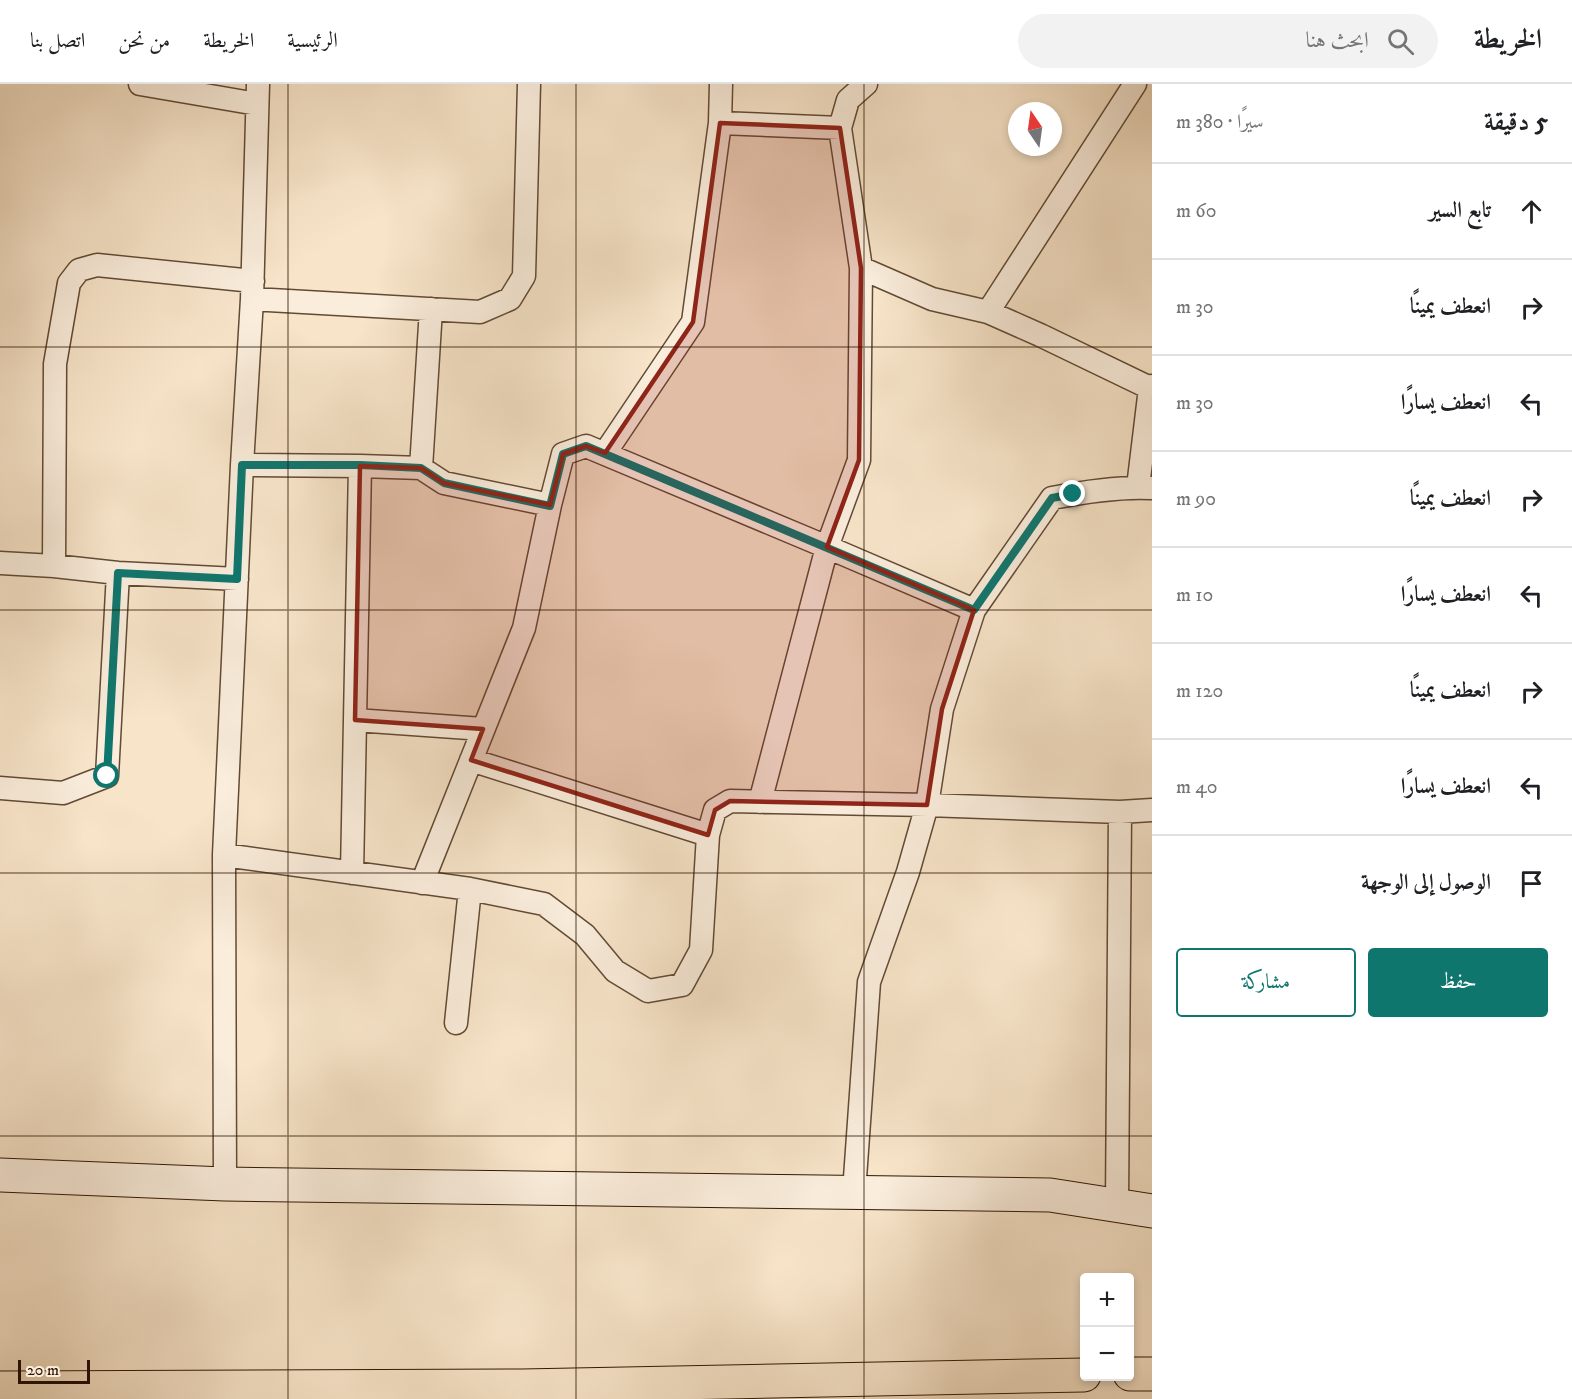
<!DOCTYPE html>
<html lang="ar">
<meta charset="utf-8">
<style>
body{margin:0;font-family:"IM FELL DW Pica",Amiri,serif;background:#f2f2f2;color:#202124;direction:rtl}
.controls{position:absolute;right:18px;bottom:18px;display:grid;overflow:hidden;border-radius:6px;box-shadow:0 3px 9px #0003}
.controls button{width:54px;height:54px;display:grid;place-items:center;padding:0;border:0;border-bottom:2px solid #e0e0e0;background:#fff;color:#202124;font:30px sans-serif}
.compass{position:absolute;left:1008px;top:18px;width:54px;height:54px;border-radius:50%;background:#fff;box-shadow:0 3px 9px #0003;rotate:347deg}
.scale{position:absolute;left:18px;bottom:15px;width:72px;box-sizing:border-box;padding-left:6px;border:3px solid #301602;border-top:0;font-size:16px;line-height:21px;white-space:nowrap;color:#301602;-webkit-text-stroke:4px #faeddc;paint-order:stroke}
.stop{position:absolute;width:18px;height:18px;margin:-14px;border:4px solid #0f766e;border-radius:50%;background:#fff}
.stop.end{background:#0f766e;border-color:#fff;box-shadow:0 2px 6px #0008}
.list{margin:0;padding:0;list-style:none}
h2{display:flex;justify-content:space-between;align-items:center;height:78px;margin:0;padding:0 24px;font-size:26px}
h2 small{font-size:20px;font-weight:400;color:#757577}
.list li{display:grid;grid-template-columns:39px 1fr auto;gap:18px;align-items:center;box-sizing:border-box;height:96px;padding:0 24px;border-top:2px solid #e0e0e0}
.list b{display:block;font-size:22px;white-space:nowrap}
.list em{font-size:20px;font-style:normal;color:#757577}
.actions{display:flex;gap:12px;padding:18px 24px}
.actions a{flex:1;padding:14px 0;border:2px solid #0f766e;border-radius:6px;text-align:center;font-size:21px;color:#0f766e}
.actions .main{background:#0f766e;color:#fff}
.icon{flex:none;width:33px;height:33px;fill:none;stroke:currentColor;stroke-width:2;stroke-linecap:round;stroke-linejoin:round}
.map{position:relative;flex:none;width:1152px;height:1315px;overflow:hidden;direction:ltr}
header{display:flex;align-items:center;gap:36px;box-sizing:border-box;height:84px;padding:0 30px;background:#fff;border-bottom:2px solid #e0e0e0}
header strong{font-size:28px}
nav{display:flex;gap:33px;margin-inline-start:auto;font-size:21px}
.search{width:420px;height:54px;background:#f2f2f2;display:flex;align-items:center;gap:15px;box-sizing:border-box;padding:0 21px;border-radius:33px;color:#757577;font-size:22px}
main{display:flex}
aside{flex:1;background:#fff}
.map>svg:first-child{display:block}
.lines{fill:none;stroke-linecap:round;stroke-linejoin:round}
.street-casing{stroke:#624a34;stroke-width:25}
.secondary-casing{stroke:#301602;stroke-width:35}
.highway-casing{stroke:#301602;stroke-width:35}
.street{stroke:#faeddc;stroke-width:22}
.secondary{stroke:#faeddc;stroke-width:33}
.highway{stroke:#f7e4c9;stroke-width:33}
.route{stroke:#0f766e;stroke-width:8}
.marked{fill:#8f2418;fill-opacity:0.2;stroke:#8f2418;stroke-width:4.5;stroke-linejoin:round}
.grid{fill:none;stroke:#301602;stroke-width:1.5;stroke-opacity:0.55}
</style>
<header>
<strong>الخريطة</strong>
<div class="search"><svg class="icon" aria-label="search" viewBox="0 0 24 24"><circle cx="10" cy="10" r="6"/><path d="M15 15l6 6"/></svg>ابحث هنا</div>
<nav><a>الرئيسية</a><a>الخريطة</a><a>من نحن</a><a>اتصل بنا</a></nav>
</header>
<main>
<aside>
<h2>5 دقيقة<small>سيرًا · 380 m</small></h2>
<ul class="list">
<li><svg class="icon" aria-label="ahead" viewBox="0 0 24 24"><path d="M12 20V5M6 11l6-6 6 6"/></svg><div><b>تابع السير</b></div><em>60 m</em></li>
<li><svg class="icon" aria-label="right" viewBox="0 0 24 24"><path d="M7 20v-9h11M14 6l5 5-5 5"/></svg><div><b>انعطف يمينًا</b></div><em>30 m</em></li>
<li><svg class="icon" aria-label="left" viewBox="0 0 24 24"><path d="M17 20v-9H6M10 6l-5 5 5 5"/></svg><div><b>انعطف يسارًا</b></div><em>30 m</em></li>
<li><svg class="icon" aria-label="right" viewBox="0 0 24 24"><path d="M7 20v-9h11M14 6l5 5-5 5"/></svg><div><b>انعطف يمينًا</b></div><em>90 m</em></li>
<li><svg class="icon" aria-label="left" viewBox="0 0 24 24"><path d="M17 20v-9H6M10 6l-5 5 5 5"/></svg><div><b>انعطف يسارًا</b></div><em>10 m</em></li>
<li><svg class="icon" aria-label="right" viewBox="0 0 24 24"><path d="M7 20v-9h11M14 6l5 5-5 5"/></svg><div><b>انعطف يمينًا</b></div><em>120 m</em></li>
<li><svg class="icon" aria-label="left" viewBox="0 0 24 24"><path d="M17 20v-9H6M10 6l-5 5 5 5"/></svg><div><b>انعطف يسارًا</b></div><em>40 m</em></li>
<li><svg class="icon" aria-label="arrive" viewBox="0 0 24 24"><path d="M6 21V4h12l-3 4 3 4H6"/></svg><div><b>الوصول إلى الوجهة</b></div></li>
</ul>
<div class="actions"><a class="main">حفظ</a><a>مشاركة</a></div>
</aside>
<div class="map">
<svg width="1152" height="1315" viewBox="0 0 1152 1315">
<rect width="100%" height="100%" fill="#f7e4c9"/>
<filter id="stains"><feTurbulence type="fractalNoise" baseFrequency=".00333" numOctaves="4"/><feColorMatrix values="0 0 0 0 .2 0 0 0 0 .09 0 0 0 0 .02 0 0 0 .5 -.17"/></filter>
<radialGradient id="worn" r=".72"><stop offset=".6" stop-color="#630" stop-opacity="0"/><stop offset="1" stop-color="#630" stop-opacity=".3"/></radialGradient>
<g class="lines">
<defs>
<path id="street" d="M 140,0 L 257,20
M 720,39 L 840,44
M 861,184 L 932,215 L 988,228 L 1040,251 L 1150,304
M 252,215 L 480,228 L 510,215 L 524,192 L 529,0
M 431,225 L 421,384 L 444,399 L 550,421
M 988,228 L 1135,0
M 605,369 L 693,238 L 720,39 L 721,0
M 242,381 L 360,382 L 421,384
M 1138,403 L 1150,304 L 1152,302
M 0,479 L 54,482 L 118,489 L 237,495
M 54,482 L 55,280 L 69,199 L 79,186 L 97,181 L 253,197
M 355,636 L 483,645
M 471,676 L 708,751
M 0,704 L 63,709 L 107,692 L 118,489
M 760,718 L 827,463 L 859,376 L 861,184 L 840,44 L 848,16 L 866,0
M 224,771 L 470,805 L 544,820 L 585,851 L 615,887 L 648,907 L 682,901 L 701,866 L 708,751 L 715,726 L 730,717 L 927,721 L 1120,728 L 1152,726
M 352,789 L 360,382
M 422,799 L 524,544 L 550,421 L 563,370 L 586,362 L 827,463 L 974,526
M 456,939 L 470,805
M 225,1100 L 224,771 L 242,381 L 252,215 L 258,0
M 854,1108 L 869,898 L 908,788 L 927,721 L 942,625 L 974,526 L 1052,414 C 1083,408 1120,402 1152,404
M 1117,1121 L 1120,728"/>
<path id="secondary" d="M 0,1091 L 225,1100 L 1050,1111 L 1152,1127"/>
<path id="highway" d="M 1130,1290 L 1152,1290
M 0,1304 L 522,1302 L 1084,1291"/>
</defs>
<use href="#street" class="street-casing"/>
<use href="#secondary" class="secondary-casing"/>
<use href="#highway" class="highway-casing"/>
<use href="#street" class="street"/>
<use href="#secondary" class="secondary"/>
<use href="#highway" class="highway"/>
</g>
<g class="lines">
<path class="route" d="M 107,692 L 118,489 L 237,495 L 242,381 L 360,381 L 421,384 L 444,399 L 550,422 L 563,370 L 586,362 L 974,526 L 1052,414 L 1073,410"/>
</g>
<path class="marked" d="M 720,39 L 840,44 L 861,184 L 859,376 L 827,463 L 974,526 L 942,625 L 927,721 L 730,717 L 715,726 L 708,751 L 471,676 L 483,645 L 355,636 L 360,382 L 421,384 L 444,399 L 550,421 L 563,370 L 586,362 L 605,369 L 693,238 Z"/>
<path class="grid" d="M 288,0 L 288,1315M 576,0 L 576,1315M 864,0 L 864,1315M 0,263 L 1152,263M 0,526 L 1152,526M 0,789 L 1152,789M 0,1052 L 1152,1052"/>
<rect width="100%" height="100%" filter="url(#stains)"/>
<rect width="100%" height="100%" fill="url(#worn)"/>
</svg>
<div class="controls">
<button>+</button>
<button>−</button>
</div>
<svg class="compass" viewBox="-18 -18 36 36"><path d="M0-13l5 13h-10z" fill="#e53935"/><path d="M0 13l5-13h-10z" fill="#757577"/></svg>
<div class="scale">20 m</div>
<div class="stop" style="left:107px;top:692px"></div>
<div class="stop end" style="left:1073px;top:410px"></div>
</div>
</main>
